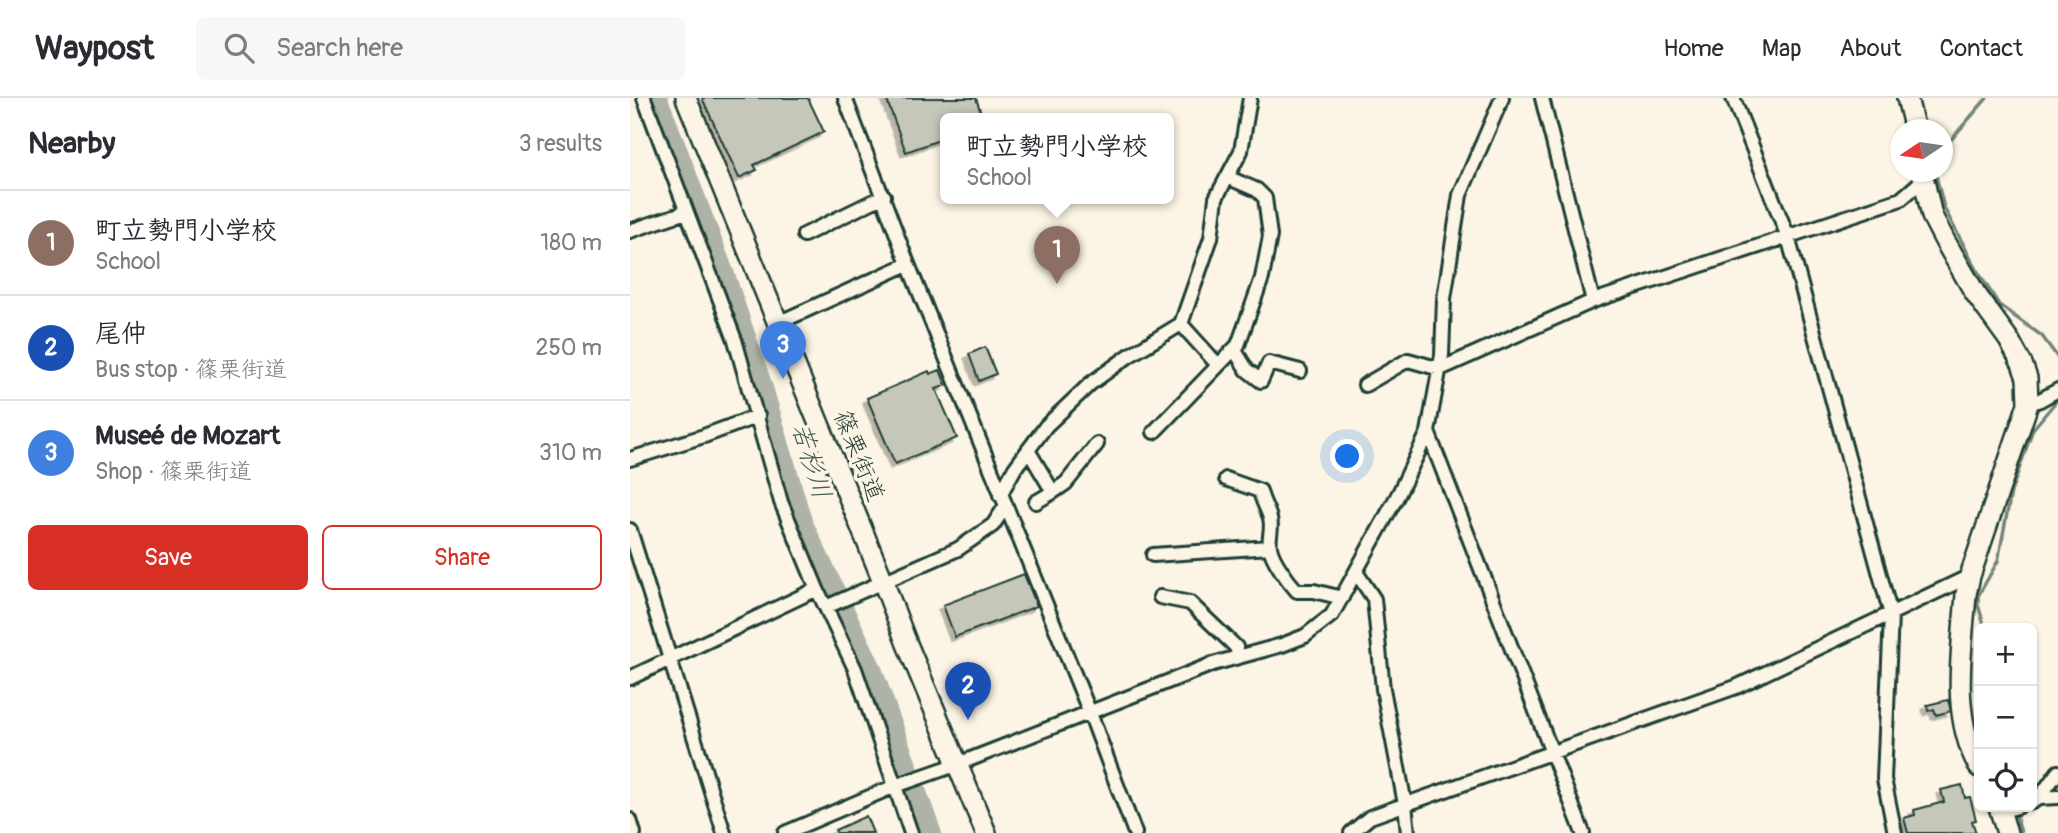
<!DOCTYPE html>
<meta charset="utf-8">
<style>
body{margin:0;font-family:Pangolin,"Klee One",sans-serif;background:#f7f7f7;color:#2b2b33}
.controls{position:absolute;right:21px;bottom:21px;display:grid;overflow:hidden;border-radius:10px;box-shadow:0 2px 5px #0004}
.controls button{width:63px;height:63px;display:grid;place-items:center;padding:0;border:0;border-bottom:2px solid #e1e1e2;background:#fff;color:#2b2b33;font:35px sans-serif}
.compass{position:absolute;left:1260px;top:21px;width:63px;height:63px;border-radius:50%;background:#fff;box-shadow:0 2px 5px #0004;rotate:257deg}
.you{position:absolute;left:718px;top:359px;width:24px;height:24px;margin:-18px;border:5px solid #fff;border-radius:50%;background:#1a73e8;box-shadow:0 0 0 10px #1a73e833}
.badge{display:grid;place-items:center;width:46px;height:46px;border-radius:50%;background:#d93025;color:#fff;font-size:23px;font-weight:700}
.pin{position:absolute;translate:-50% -58px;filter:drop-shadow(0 2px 4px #0008)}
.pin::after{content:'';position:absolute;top:37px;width:24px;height:21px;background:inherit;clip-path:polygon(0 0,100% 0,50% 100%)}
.popup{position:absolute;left:310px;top:15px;width:234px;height:91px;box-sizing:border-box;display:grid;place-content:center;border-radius:10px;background:#fff;filter:drop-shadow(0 2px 5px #0005);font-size:23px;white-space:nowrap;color:#7c7c81}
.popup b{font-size:26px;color:#2b2b33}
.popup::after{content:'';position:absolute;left:50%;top:100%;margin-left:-14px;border:14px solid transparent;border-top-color:#fff}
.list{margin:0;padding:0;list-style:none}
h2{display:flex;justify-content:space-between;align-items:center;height:91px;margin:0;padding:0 28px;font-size:30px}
h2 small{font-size:23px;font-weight:400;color:#7c7c81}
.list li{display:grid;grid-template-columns:46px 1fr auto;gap:21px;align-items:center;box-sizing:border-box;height:105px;padding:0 28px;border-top:2px solid #e1e1e2}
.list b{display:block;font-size:26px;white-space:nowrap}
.list p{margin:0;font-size:23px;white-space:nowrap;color:#7c7c81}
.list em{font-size:23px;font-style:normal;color:#7c7c81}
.actions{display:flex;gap:14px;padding:21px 28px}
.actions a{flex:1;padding:16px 0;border:2px solid #d93025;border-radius:10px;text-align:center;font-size:24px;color:#d93025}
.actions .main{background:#d93025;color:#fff}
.icon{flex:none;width:38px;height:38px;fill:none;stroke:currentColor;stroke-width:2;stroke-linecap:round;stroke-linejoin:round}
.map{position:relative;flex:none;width:1428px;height:735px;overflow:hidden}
header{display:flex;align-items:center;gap:42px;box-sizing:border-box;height:98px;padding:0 35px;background:#fff;border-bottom:2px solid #e1e1e2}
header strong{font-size:33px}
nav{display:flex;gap:38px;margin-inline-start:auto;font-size:24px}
.search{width:490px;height:63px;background:#f7f7f7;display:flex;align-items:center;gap:18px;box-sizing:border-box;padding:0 24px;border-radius:10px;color:#7c7c81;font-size:26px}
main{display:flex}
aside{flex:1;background:#fff}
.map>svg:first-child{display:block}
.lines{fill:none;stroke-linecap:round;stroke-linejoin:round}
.stream{stroke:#758479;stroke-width:3.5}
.river{stroke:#aeb3a7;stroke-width:23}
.building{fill:#c5c7b9;stroke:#1f3d34;stroke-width:2;filter:url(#shadow)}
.street-casing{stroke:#1f3d34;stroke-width:18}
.secondary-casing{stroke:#1f3d34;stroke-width:24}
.street{stroke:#fcf5e5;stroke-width:12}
.secondary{stroke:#fcf5e5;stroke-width:19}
.labels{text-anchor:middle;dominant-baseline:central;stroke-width:7;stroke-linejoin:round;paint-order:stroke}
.street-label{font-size:24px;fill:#1f3d34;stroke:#fcf5e5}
.water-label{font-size:26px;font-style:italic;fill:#435a51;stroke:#fcf5e5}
</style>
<header>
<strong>Waypost</strong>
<div class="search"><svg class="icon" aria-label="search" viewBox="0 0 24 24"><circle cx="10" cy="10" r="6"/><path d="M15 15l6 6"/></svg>Search here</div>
<nav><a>Home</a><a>Map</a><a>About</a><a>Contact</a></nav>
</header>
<main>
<aside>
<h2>Nearby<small>3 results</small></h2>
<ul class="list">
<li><span class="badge" style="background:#8d6e63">1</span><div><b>町立勢門小学校</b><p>School</p></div><em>180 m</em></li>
<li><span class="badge" style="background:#1a4fb4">2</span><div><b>尾仲</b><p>Bus stop · 篠栗街道</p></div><em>250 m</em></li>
<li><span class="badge" style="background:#3f7fe0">3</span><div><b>Museé de Mozart</b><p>Shop · 篠栗街道</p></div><em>310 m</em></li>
</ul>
<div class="actions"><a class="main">Save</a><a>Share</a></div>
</aside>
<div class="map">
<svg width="1428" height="735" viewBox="0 0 1428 735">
<defs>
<filter id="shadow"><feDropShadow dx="-4.5" dy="4.5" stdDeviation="0" flood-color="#0004"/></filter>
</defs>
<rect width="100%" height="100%" fill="#fcf5e5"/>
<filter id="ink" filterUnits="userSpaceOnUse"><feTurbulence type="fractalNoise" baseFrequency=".0143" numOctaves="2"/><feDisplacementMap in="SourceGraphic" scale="14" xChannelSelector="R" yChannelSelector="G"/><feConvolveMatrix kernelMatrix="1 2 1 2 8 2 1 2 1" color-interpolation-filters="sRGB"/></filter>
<g filter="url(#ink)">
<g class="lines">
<path class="stream" d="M 1312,52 L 1357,0
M 1305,74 L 1314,110 L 1348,174 L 1369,207 L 1412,238 L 1428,260
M 1355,530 L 1348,507 L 1348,498 L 1368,463 L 1381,394 L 1403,331 L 1428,301
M 1349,617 L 1347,629 L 1349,634
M 1385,714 L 1391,735"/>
<path class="river" d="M 26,0 L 93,176 L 130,285 L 171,425 L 240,570 L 300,735"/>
</g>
<path class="building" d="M 72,0 L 178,0 L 194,34 L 124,67 L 127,72 L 109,80 Z
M 256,0 L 346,0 L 351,15 L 343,20 L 315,20 L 315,40 L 276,54 Z
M 355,249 L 366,276 L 349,283 L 339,256 Z
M 310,272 L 316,287 L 306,291 L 327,340 L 265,366 L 237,300 L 299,273 L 300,276 Z
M 394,476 L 407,508 L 325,539 L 313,507 Z
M 1318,602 L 1321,613 L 1306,617 L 1304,611 L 1298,613 L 1297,607 Z
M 1332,687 L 1335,700 L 1340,699 L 1346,722 L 1342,723 L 1346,735 L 1278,735 L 1274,720 L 1285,717 L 1284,712 L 1314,704 L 1311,692 Z
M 236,718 L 243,735 L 207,735 L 205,732 Z"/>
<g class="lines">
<defs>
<path id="street" d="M 14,0 L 105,242 L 151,404 L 187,491 L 225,571 L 281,735
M 215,0 L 278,166 L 460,615 L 505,735
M 912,0 L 963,203
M 1103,0 L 1158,139 L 1261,517 L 1254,681 L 1265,735
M 0,133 L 56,114
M 174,137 L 254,98
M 148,225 L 278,166
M 551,226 L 588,267
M 604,251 L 617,272 L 631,283 L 639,265 L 670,273
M 735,287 L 778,262 L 810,271 L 963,203 L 1271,101 L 1293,82
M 1398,306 L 1410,302 L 1428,292
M 524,334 L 608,247 L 632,180 L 640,138 L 635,100 L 627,92 L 597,79
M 798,334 L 953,735
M 398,352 L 423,394 L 436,385 L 467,346
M 0,361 L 74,338 L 128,318
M 596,381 L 630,393 C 632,403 637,410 640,420 C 643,430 638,439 640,449 C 642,462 658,483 667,493 L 684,493 L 712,500
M 370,397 L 385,370 L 416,328 L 460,286 L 500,257 L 551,226 L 581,140 L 586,100 L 611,53 L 620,0
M 406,404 L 423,394
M 0,432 L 94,735
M 523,457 L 640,449
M 726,474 L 744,501 L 753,591 L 775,706 L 778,735
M 530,499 L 560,505 L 606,549 L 609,559
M 196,509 L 328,451 L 363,427 L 375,409
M 0,580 L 187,491
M 1409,700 L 1428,699
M 1402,704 L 1409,700 L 1428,674
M 1371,713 L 1388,709
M 0,722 L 4,735
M 155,735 L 265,688 L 328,666 L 583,566 L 652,547 L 675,538 L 702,517 L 769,395 L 798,334 L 812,257 L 814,201 L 830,97 L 872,0
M 721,735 L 740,719 L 1106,589 L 1340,478"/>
<path id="secondary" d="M 56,0 L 253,483 L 277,546 L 356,735
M 1277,0 L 1285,32
M 1292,74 L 1302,118 L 1315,143 L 1345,195 L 1379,242 L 1392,266 L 1397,280 L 1398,306 L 1340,478 L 1336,496 C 1332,554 1320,616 1349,669
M 1369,709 L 1377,735"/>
</defs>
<use href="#street" class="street-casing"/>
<use href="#secondary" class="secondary-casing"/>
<use href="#street" class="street"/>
<use href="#secondary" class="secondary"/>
</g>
</g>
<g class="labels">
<g class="street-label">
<text transform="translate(229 358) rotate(68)">篠栗街道</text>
</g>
<g class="water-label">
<text transform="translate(181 363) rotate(73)">若杉川</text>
</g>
</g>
</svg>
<div class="controls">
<button>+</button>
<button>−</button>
<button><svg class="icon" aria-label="locate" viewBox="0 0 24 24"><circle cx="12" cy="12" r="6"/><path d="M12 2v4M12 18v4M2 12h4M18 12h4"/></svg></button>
</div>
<svg class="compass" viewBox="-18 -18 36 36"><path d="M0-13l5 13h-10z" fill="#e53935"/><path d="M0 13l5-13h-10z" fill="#7c7c81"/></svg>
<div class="you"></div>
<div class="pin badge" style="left:427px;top:186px;background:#8d6e63">1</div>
<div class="popup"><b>町立勢門小学校</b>School</div>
<div class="pin badge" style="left:338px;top:622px;background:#1a4fb4">2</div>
<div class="pin badge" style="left:153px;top:281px;background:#3f7fe0">3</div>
</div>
</main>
